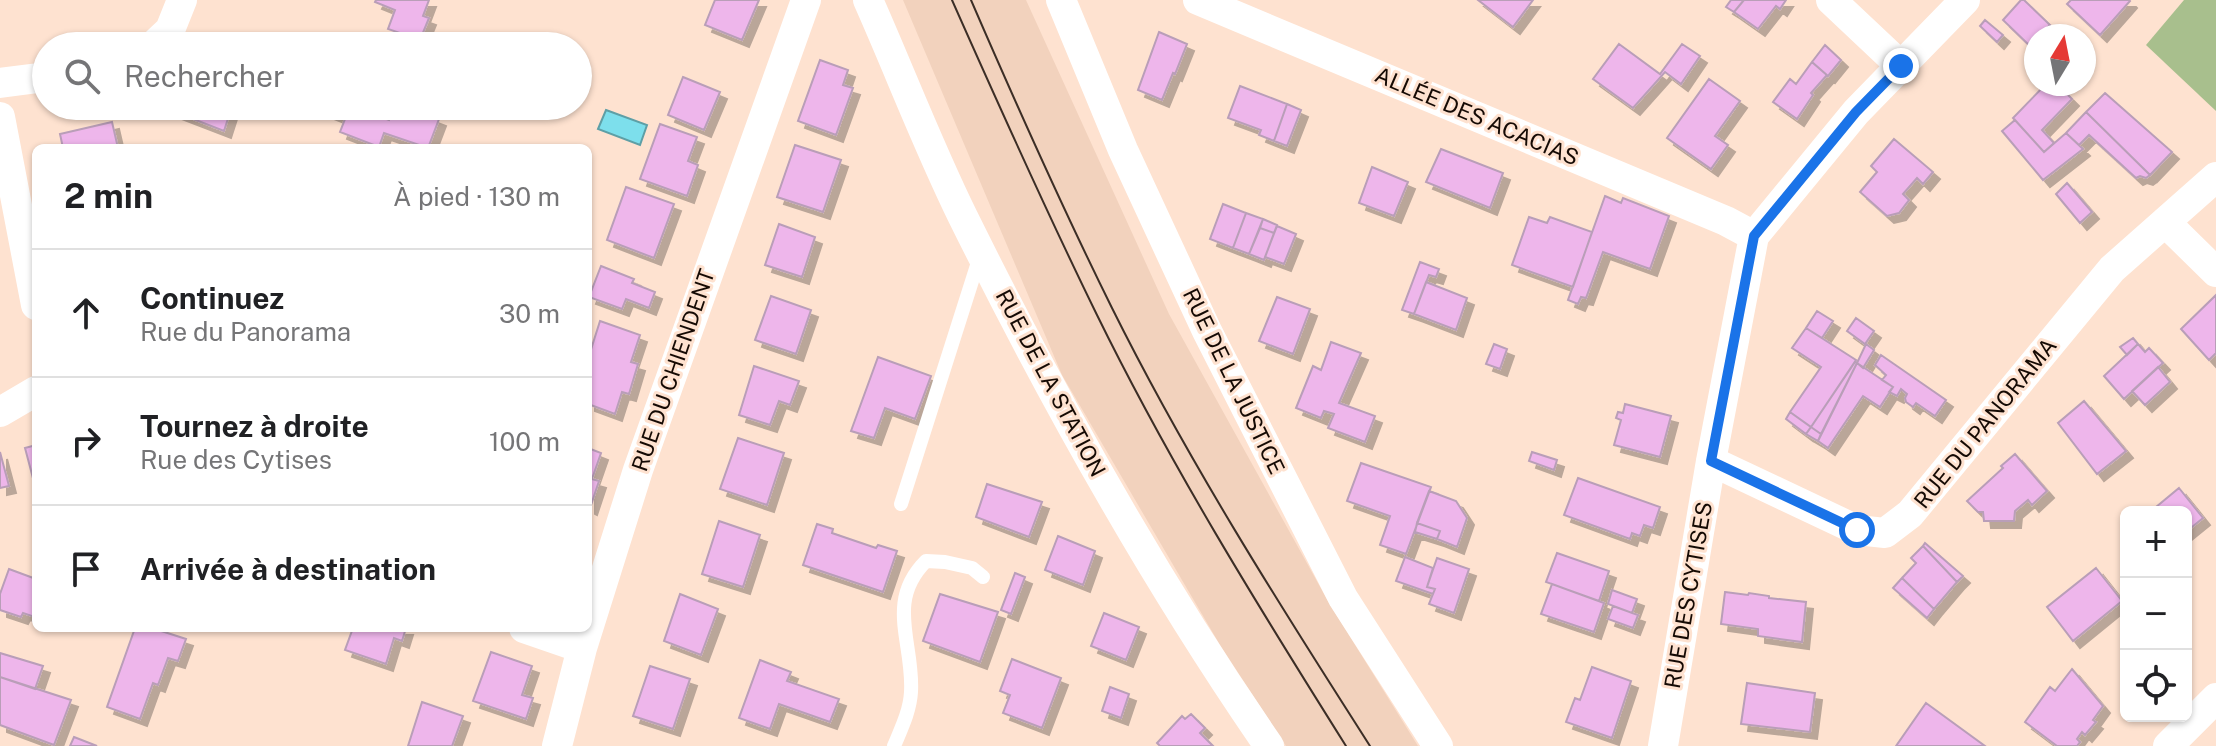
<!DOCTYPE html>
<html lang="fr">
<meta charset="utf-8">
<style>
body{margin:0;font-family:"Public Sans",sans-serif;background:#f6f6f6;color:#202124}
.controls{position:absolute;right:24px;bottom:24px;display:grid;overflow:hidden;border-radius:12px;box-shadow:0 2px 6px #0004}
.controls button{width:72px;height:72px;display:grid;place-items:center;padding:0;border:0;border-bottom:2px solid #e0e0e0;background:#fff;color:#202124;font:40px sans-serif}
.compass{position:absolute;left:2024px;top:24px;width:72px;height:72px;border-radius:50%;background:#fff;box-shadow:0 2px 6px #0004;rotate:10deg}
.stop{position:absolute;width:24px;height:24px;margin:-18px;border:6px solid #1a73e8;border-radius:50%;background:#fff}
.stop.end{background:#1a73e8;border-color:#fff;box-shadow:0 2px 8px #0008}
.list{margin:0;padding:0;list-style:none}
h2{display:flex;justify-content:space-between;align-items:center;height:104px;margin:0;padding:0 32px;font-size:34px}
h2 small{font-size:26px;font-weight:400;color:#757577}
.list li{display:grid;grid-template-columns:52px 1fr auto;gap:24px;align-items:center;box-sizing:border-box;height:128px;padding:0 32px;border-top:2px solid #e0e0e0}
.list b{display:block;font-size:30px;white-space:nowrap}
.list p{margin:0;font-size:26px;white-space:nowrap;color:#757577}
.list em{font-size:26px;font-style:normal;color:#757577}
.icon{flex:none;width:44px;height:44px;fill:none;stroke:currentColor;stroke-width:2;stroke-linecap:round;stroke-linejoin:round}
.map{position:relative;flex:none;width:2216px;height:746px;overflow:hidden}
.search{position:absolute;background:#fff;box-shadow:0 2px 6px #0004;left:32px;top:32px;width:560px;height:88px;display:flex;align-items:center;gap:20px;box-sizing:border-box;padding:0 28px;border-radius:44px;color:#757577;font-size:30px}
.panel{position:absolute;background:#fff;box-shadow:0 2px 6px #0004;left:32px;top:144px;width:560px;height:488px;border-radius:12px}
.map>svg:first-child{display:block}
.built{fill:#f2d2bd}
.green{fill:#a8bf8d}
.water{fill:#7ddfec;stroke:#5e9fa6;stroke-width:2}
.building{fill:#eeb6eb;stroke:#b99eb8;stroke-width:2;filter:url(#shadow)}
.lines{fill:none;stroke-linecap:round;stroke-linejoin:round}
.lane{stroke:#fff;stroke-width:14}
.street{stroke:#fff;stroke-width:30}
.tram{stroke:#3c2e26;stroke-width:2}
.route{stroke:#1a73e8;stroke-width:10}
.labels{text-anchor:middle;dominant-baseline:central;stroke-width:6;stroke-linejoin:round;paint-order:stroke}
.street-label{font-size:22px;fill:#150a04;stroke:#fee2d0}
</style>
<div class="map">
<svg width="2216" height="746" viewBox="0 0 2216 746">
<defs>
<filter id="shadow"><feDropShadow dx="7" dy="7" stdDeviation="0" flood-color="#0004"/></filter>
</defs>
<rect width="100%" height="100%" fill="#fee2d0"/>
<path class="built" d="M 903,0 L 1026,0 L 1169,314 L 1329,603 L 1418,746 L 1286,746 L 1220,645 L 1062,375 Z"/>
<path class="green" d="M 2184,0 L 2216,0 L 2216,111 L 2146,45 Z"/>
<path class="water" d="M 606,110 L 647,125 L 640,145 L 598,129 Z"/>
<path class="building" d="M 376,0 L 429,0 L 423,16 L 429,18 L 420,40 L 388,29 L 395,10 L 375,2 Z
M 715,0 L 759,0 L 742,40 L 705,25 Z
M 1478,0 L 1533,0 L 1513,27 Z
M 1731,0 L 1744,0 L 1734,12 L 1726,7 Z
M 1744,0 L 1786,0 L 1780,9 L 1776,6 L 1758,29 L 1734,12 Z
M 2021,0 L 2024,0 L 2050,25 L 2039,36 L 2036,36 L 2036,39 L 2030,46 L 2003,20 Z
M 2071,0 L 2129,0 L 2130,1 L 2100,35 L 2067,4 Z
M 1985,20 L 2003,35 L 1997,42 L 1980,26 Z
M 1159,32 L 1187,44 L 1175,74 L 1173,73 L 1162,100 L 1138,90 Z
M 1619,44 L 1660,74 L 1682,44 L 1700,56 L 1681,84 L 1665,72 L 1633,108 L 1593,79 Z
M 1825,45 L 1841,60 L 1828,76 L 1812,62 Z
M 820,60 L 848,70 L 843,85 L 853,88 L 836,135 L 798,121 Z
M 1812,62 L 1827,75 L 1811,93 L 1813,95 L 1797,119 L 1773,102 L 1790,79 L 1796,84 Z
M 683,77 L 720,92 L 704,130 L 668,115 Z
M 1709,79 L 1740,101 L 1715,136 L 1728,145 L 1711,169 L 1667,138 Z
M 2046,84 L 2057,84 L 2072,99 L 2042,130 L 2054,143 L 2044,152 L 2013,118 Z
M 1240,86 L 1287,104 L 1274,141 L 1259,135 L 1261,130 L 1228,118 Z
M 2105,93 L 2172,152 L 2150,175 L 2086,112 Z
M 1287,104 L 1301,110 L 1287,146 L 1274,141 Z
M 176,106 L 232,106 L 224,131 L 175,112 Z
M 312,106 L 352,106 L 389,120 L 394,106 L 405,106 L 439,119 L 428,148 L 384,133 L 379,147 L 340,132 L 345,119 Z
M 2086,112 L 2150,175 L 2146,178 L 2140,176 L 2136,178 L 2089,135 L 2079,145 L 2066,133 Z
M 2015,120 L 2044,152 L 2066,133 L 2083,149 L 2043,180 L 2002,131 Z
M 112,122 L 118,148 L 63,148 L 60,134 Z
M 660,124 L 697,137 L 688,161 L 698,165 L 687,196 L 640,179 Z
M 1894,139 L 1933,172 L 1923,184 L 1917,178 L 1903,194 L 1909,200 L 1899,213 L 1887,216 L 1860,192 L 1877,172 L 1871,166 Z
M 795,145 L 841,160 L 823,212 L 777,197 Z
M 1441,149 L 1503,173 L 1490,208 L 1426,182 Z
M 1372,167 L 1408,182 L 1394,216 L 1359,203 Z
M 2067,183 L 2092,212 L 2080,223 L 2056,194 Z
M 626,187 L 674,204 L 654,258 L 607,240 Z
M 1605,196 L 1621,203 L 1623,198 L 1669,216 L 1650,269 L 1603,252 L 1586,298 L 1581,297 L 1578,304 L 1568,300 Z
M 1223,204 L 1246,213 L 1233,248 L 1210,239 Z
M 1246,213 L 1263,219 L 1249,254 L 1233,248 Z
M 1529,217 L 1547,223 L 1550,217 L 1592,232 L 1573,287 L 1512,265 Z
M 1263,219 L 1277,225 L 1274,233 L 1260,228 Z
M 779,224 L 815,237 L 802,277 L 765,265 Z
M 1277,226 L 1296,234 L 1284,264 L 1265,257 Z
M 1260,228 L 1274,233 L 1264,260 L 1249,254 Z
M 1420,262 L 1439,269 L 1436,277 L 1429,275 L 1414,314 L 1402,310 Z
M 601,266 L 634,279 L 632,283 L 655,292 L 649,308 L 626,299 L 622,309 L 589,297 Z
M 1426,282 L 1467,298 L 1456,330 L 1414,314 Z
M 2216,295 L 2216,353 L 2209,360 L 2181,329 Z
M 771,296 L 811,310 L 796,354 L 755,340 Z
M 1277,297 L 1310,309 L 1293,354 L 1259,341 Z
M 1817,311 L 1833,321 L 1822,338 L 1806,328 Z
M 1856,318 L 1874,331 L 1865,344 L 1847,331 Z
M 600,321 L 640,335 L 631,362 L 638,364 L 629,394 L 622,392 L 615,414 L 588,404 L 588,359 Z
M 1806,328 L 1856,360 L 1811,427 L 1790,412 L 1821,367 L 1792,348 Z
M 2133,338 L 2138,344 L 2127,355 L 2120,347 Z
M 1331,342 L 1361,353 L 1339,403 L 1375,416 L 1365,442 L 1328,428 L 1334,414 L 1324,411 L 1321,418 L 1296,408 L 1313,366 L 1321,370 Z
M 1494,344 L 1507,349 L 1500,369 L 1486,364 Z
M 1866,344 L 1874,350 L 1863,368 L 1857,363 Z
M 2138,344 L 2145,352 L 2149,348 L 2163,363 L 2124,399 L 2104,376 Z
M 1881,355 L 1946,400 L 1935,416 L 1916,403 L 1913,407 L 1906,402 L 1905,398 L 1907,394 L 1901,389 L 1897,396 L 1889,392 L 1893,387 L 1882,380 L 1886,375 L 1875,365 Z
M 878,357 L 931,376 L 915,419 L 885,408 L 874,438 L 851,431 Z
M 1855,362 L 1857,363 L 1821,434 L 1811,427 Z
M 1857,363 L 1893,387 L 1880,407 L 1863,396 L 1828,448 L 1818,441 Z
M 754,366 L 799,381 L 790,405 L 779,401 L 770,425 L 739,415 Z
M 2158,367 L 2170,382 L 2145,405 L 2132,391 Z
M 2084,401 L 2126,451 L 2097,474 L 2058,423 Z
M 1625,404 L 1671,416 L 1660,457 L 1614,445 L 1621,420 L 1616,418 L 1618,412 L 1623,413 Z
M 1790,412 L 1811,427 L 1806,434 L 1786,419 Z
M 1811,427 L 1821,434 L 1818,441 L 1806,434 Z
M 738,438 L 784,453 L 767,505 L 720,489 Z
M 36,445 L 36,481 L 34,482 L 25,448 Z
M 588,448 L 601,453 L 592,479 L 599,481 L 590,508 L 588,507 Z
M 0,452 L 9,486 L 0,488 Z
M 1532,452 L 1557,460 L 1554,470 L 1529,461 Z
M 2015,454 L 2047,491 L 2032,505 L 2028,500 L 2015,511 L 2014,521 L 1984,521 L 1983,512 L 1978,512 L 1967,501 L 2003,468 L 2001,466 Z
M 1361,463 L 1431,487 L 1406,554 L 1380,545 L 1390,516 L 1347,501 Z
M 1578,478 L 1660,507 L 1653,528 L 1644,525 L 1640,536 L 1632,533 L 1630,539 L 1564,515 Z
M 987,484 L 1042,502 L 1029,537 L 976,517 Z
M 2179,488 L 2203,518 L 2186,532 L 2186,512 L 2150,512 Z
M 1429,491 L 1456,501 L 1467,518 L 1457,547 L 1437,539 L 1440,531 L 1417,523 Z
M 719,521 L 760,535 L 743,587 L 702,574 Z
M 1417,523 L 1440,531 L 1437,539 L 1415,532 Z
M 817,524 L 833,529 L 832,533 L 876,548 L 878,545 L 897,551 L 883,592 L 803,565 Z
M 1058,536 L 1095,551 L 1083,585 L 1045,570 Z
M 1925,543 L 1963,576 L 1957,582 L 1923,546 Z
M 1923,546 L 1957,582 L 1934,609 L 1902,578 L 1916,563 L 1911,558 Z
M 1557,553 L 1609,571 L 1599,601 L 1546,582 Z
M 1405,557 L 1433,568 L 1427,587 L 1435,589 L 1433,594 L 1396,581 Z
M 1437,558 L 1469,569 L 1454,613 L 1429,604 L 1435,589 L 1427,587 Z
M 2096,568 L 2122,601 L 2073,641 L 2047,607 Z
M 9,569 L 36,579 L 36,623 L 33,621 L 35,617 L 23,613 L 21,617 L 0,610 L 0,594 Z
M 1015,573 L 1025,577 L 1011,614 L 1001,610 Z
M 1902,578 L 1934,609 L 1927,618 L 1893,588 Z
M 1552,584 L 1604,603 L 1594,632 L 1541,614 Z
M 1612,590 L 1637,599 L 1632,613 L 1608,604 Z
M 1725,592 L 1748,595 L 1749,593 L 1769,596 L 1769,598 L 1806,602 L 1802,642 L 1758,636 L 1758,629 L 1721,624 Z
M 680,594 L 718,609 L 701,655 L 664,641 Z
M 940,594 L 998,612 L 980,662 L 923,641 Z
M 1613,606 L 1638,615 L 1633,628 L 1608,619 Z
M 1104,613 L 1139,627 L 1126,660 L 1091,646 Z
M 135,628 L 152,628 L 186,639 L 178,661 L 168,658 L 158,685 L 153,683 L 140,719 L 107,707 Z
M 353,628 L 406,628 L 402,641 L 394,638 L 386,664 L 345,650 Z
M 491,652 L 532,666 L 522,695 L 533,698 L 526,719 L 473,701 Z
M 0,653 L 43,666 L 35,689 L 0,677 Z
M 1012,659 L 1061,678 L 1042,728 L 1003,713 L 1010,695 L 1000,691 Z
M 760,660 L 791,672 L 787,681 L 839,699 L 830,722 L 779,704 L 770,729 L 739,718 Z
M 650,666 L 690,679 L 673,729 L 633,716 Z
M 1592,667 L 1631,681 L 1612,738 L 1566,722 L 1575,698 L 1580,700 Z
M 2072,669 L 2103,706 L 2093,720 L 2096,722 L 2085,735 L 2082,732 L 2077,739 L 2080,742 L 2077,746 L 2057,746 L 2025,722 L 2050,687 L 2055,691 Z
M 0,677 L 71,700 L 54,745 L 0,725 Z
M 1747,683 L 1815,693 L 1810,732 L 1741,724 Z
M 1110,687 L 1129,694 L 1121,718 L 1102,711 Z
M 422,702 L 463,716 L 452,746 L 408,746 Z
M 1926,703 L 1985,746 L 1896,746 Z
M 1191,714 L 1205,728 L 1200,733 L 1213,746 L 1160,746 L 1157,743 L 1182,716 L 1185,719 Z
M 74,737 L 97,746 L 70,746 Z"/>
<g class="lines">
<path class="lane" d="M 901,504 L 980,256
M 894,746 C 901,729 910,711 911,692 C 914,643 885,602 926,561 L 945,562 L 972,568 L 983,577"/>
<path class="street" d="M 868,0 C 900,72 928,146 963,217 C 1053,399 1153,578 1269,746
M 1061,0 L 1123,150 L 1207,331 L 1343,598 L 1438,746
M 1198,0 L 1726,221 L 1754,236
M 1831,0 L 1901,66
M 153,46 L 170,30 L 182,0
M 0,83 L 46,77
M 0,117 L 36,305
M 2165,222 L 2216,272
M 0,412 L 36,391
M 1711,461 L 1857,530 L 1885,533 L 1910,514 L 2112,269 L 2216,177
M 524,628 L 582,648
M 557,746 L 582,648 L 638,470 L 806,0
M 1663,746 L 1711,461 L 1754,236 L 1856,112 L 1965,0
M 2168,746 L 2216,698"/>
<path class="tram" d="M 952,0 C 999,106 1046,211 1097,315 C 1170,464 1258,606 1346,746
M 971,0 C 1016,104 1062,207 1112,308 C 1187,459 1279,604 1370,746"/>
</g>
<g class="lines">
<path class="route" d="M 1857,530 L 1711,461 L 1754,236 L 1856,112 L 1901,66"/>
</g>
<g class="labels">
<g class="street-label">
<text transform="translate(1477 116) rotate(23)">ALLÉE DES ACACIAS</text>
<text transform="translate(673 370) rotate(-71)">RUE DU CHIENDENT</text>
<text transform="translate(1234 381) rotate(64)">RUE DE LA JUSTICE</text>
<text transform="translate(1051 383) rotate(62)">RUE DE LA STATION</text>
<text transform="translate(1985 423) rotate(-51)">RUE DU PANORAMA</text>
<text transform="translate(1688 595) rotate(-80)">RUE DES CYTISES</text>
</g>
</g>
</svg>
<div class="controls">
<button>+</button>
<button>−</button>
<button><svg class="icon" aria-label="locate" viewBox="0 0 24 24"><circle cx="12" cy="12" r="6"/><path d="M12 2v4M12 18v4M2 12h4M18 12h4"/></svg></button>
</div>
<svg class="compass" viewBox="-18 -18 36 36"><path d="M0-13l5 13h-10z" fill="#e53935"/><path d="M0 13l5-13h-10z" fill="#757577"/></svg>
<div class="stop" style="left:1857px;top:530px"></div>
<div class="stop end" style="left:1901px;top:66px"></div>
<div class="search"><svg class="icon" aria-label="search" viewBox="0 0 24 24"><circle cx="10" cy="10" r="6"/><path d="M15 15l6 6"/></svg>Rechercher</div>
<section class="panel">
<h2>2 min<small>À pied · 130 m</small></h2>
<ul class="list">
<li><svg class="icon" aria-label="ahead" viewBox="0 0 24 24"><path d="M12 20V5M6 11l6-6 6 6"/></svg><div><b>Continuez</b><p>Rue du Panorama</p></div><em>30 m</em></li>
<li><svg class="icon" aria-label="right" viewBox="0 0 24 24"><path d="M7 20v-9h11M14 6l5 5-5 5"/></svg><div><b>Tournez à droite</b><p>Rue des Cytises</p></div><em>100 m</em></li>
<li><svg class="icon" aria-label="arrive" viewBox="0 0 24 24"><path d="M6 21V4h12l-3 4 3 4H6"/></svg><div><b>Arrivée à destination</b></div></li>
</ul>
</section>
</div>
